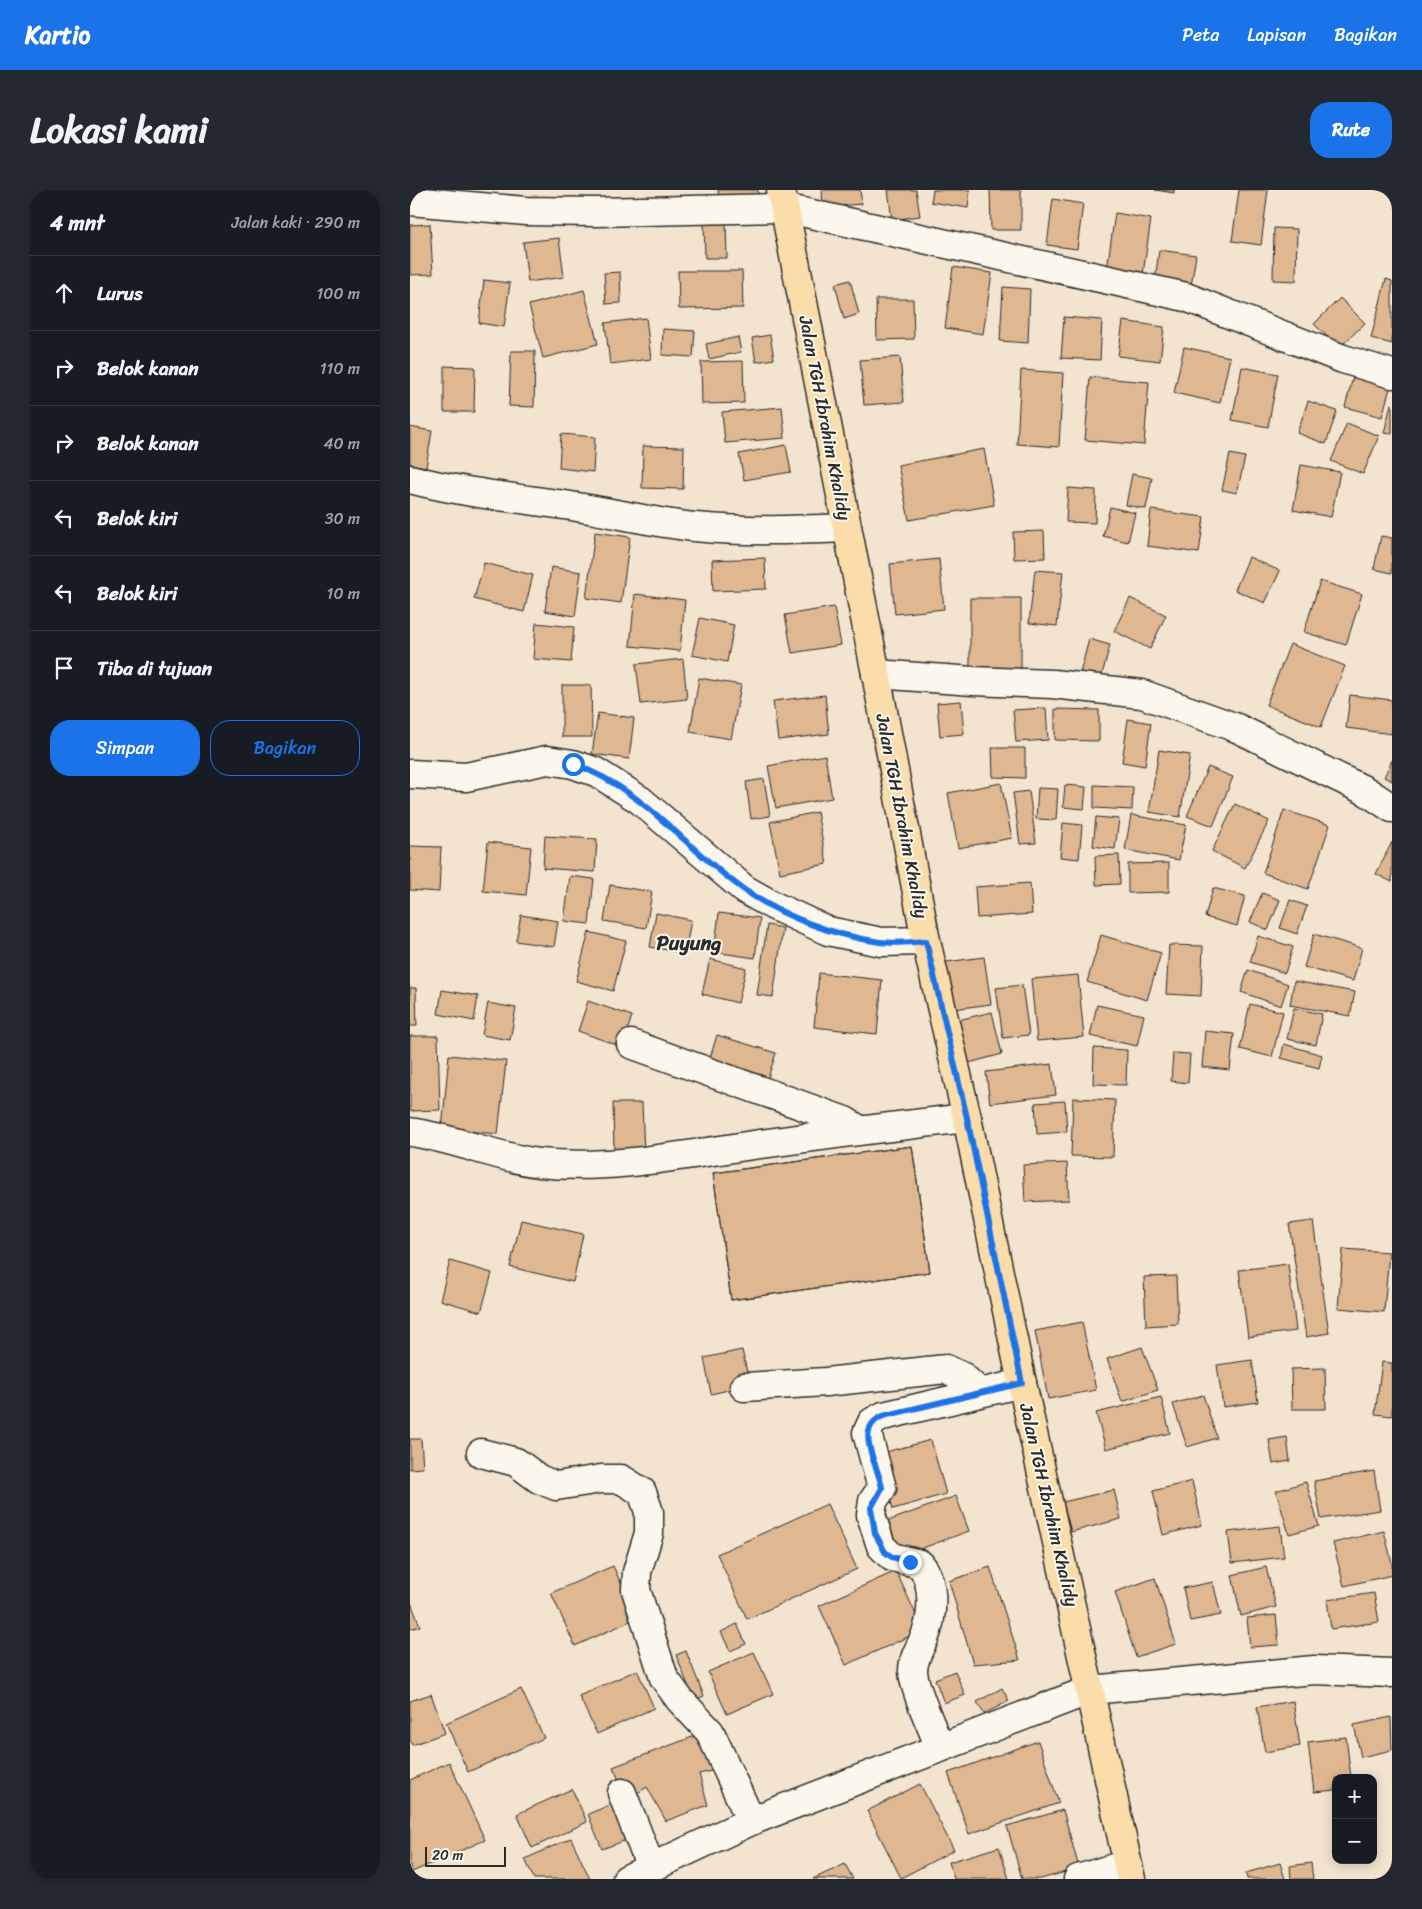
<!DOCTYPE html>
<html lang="id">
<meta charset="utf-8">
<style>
body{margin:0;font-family:Sriracha,sans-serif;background:#242831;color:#f1f3f6}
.controls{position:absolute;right:15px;bottom:15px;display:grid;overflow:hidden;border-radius:10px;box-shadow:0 2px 12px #0003}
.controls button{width:45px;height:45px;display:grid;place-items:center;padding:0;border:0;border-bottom:1px solid #363941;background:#171b24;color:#f1f3f6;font:25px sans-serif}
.scale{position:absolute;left:15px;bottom:12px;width:81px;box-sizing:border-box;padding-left:5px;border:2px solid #2b2b2b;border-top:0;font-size:14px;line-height:18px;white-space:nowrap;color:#2b2b2b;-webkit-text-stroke:4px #fbf7ec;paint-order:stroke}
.stop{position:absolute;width:15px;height:15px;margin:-11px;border:4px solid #1a73e8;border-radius:50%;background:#fff}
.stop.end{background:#1a73e8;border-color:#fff;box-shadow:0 1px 5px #0008}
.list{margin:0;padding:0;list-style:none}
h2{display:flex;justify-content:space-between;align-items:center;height:65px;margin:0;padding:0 20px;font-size:21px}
h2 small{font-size:16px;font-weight:400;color:#9ea1a6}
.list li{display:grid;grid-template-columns:32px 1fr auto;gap:15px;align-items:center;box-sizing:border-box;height:75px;padding:0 20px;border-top:1px solid #363941}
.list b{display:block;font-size:19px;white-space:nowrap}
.list em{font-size:16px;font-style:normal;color:#9ea1a6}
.actions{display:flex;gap:10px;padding:15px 20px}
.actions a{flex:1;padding:11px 0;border:1px solid #1a73e8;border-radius:20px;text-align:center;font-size:18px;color:#1a73e8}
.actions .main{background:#1a73e8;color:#fff}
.icon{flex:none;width:28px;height:28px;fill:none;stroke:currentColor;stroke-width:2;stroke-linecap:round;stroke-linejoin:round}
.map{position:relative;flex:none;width:982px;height:1689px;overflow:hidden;border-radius:20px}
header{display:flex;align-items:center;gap:30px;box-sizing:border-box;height:70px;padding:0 25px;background:#1a73e8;color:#fff}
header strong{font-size:24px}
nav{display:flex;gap:28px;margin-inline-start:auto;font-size:18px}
.intro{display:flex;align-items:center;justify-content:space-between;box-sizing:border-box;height:120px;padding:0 30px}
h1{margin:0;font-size:35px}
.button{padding:12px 22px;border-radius:20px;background:#1a73e8;color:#fff;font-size:18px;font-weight:700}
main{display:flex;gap:30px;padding:0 30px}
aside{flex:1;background:#171b24;border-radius:20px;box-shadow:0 2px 12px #0003}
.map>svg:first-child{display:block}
.building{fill:#dfb790;stroke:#2b2b2b}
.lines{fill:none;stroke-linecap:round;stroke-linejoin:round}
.minor-casing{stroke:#2b2b2b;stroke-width:31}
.secondary-casing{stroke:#2b2b2b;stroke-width:31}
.primary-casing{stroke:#2b2b2b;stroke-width:31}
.minor{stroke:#fbf7ec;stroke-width:28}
.secondary{stroke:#fbf7ec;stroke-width:28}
.primary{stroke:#faddab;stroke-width:28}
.route{stroke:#1a73e8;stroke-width:6}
.labels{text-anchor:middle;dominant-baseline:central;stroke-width:4;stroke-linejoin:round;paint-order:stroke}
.street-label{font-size:18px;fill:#2b2b2b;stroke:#fbf7ec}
.quarter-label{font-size:20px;font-weight:bold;fill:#2b2b2b;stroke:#fbf7ec}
</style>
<header>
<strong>Kartio</strong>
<nav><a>Peta</a><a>Lapisan</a><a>Bagikan</a></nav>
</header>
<div class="intro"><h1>Lokasi kami</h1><a class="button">Rute</a></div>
<main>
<aside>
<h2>4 mnt<small>Jalan kaki · 290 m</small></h2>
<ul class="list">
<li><svg class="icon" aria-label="ahead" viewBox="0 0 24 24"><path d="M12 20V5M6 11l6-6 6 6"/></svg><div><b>Lurus</b></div><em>100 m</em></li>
<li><svg class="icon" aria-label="right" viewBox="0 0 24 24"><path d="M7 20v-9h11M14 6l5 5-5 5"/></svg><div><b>Belok kanan</b></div><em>110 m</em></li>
<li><svg class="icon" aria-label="right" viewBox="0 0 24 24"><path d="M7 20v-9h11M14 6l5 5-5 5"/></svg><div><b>Belok kanan</b></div><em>40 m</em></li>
<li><svg class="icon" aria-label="left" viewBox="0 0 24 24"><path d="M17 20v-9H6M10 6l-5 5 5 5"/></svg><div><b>Belok kiri</b></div><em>30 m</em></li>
<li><svg class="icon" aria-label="left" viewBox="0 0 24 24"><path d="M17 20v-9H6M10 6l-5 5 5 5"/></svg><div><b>Belok kiri</b></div><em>10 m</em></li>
<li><svg class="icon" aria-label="arrive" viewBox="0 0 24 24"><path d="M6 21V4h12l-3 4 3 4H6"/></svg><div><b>Tiba di tujuan</b></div></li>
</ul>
<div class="actions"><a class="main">Simpan</a><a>Bagikan</a></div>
</aside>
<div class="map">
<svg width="982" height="1689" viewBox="0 0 982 1689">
<rect width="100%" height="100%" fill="#f3e4d0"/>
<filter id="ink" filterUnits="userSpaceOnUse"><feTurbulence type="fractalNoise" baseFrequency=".02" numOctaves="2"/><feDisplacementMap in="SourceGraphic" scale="10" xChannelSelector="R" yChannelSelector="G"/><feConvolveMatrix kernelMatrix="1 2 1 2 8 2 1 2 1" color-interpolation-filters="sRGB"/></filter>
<g filter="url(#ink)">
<path class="building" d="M 308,0 L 348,0 L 348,4 L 309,9 Z
M 412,0 L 450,0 L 452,14 L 413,17 Z
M 478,0 L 506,0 L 510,26 L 482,30 Z
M 523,0 L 560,0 L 558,18 L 521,12 Z
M 580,0 L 611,0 L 611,40 L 581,40 Z
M 745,0 L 764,0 L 764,3 Z
M 829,0 L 858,0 L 851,55 L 822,51 Z
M 643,9 L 673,14 L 667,59 L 637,55 Z
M 705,23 L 741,29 L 733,84 L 697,79 Z
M 294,32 L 316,32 L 317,68 L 295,68 Z
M 20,34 L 23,84 L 0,85 L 0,35 Z
M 864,38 L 887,39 L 886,91 L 863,90 Z
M 149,48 L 154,87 L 118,92 L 113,52 Z
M 749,60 L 786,65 L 781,96 L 745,91 Z
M 543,77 L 582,83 L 573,144 L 535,138 Z
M 268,81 L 332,81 L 333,118 L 269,119 Z
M 210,82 L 211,113 L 196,114 L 194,83 Z
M 976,89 L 982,91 L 982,154 L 961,148 Z
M 74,90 L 100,93 L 94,137 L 69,133 Z
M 440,90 L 449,124 L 434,129 L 425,94 Z
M 593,97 L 620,99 L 618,153 L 590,151 Z
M 174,100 L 188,154 L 133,168 L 119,115 Z
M 930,108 L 955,133 L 929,158 L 904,134 Z
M 466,109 L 503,109 L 504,149 L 467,150 Z
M 654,127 L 692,130 L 690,170 L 651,168 Z
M 236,128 L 241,169 L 200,174 L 195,133 Z
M 713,131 L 754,137 L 750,171 L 708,166 Z
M 253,139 L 285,141 L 283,167 L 252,165 Z
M 360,145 L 364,169 L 346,172 L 342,148 Z
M 328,147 L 331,162 L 299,169 L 296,154 Z
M 774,157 L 820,167 L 810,213 L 764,203 Z
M 101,161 L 125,161 L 124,217 L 99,216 Z
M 490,167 L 494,212 L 454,215 L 450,170 Z
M 333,171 L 334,213 L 292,214 L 291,172 Z
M 34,176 L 65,177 L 64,222 L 34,222 Z
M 832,177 L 868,184 L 858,237 L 822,230 Z
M 611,180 L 653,183 L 649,257 L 607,254 Z
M 680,187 L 739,192 L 734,255 L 675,250 Z
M 943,187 L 980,198 L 972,227 L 935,217 Z
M 898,211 L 927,221 L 916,254 L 887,243 Z
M 981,214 L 982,214 L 982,244 L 974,243 Z
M 372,217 L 375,248 L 315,253 L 312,222 Z
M 937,233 L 969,246 L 953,284 L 921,271 Z
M 0,237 L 22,241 L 16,277 L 0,274 Z
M 151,244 L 185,247 L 183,282 L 149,278 Z
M 376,255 L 381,282 L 334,290 L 329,264 Z
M 233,256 L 274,257 L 273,299 L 232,298 Z
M 574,259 L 584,315 L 499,330 L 488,275 Z
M 820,264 L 835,267 L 827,303 L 812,300 Z
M 891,275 L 930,282 L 921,327 L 883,320 Z
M 722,284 L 742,288 L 736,319 L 716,315 Z
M 658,298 L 686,300 L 685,333 L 656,332 Z
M 700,317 L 725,323 L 718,352 L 693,346 Z
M 741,320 L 794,327 L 789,363 L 737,356 Z
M 634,341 L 635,368 L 604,369 L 603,342 Z
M 185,342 L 220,347 L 211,413 L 176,408 Z
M 971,346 L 982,348 L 982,383 L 964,379 Z
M 839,367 L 870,381 L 855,413 L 825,400 Z
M 355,368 L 356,399 L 303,401 L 302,370 Z
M 529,369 L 534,419 L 485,424 L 480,374 Z
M 74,373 L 123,385 L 114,422 L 64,409 Z
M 141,377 L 171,382 L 165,426 L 135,421 Z
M 625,380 L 653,382 L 647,436 L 619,433 Z
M 910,391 L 952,404 L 936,455 L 894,442 Z
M 225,404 L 275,410 L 270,461 L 220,456 Z
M 560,408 L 611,408 L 611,483 L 560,482 Z
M 720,408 L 756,425 L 740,459 L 704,441 Z
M 424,417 L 431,455 L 382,463 L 375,425 Z
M 290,428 L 324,435 L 317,472 L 282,465 Z
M 126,433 L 164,437 L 161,472 L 123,469 Z
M 679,449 L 700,455 L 689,496 L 668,491 Z
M 880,454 L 935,476 L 911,537 L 856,515 Z
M 273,469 L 277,509 L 231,514 L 226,474 Z
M 289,488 L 331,495 L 321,549 L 280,542 Z
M 152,495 L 181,495 L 182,547 L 152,547 Z
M 415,505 L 419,544 L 368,550 L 363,511 Z
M 940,505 L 982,510 L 982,544 L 936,538 Z
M 551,511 L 554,544 L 530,546 L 527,513 Z
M 636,518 L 638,550 L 606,552 L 603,520 Z
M 645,519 L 689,520 L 689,551 L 645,550 Z
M 188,523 L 224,528 L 219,569 L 182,564 Z
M 718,529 L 741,533 L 735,576 L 712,572 Z
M 582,558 L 615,558 L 615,588 L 583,587 Z
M 749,560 L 780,565 L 770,627 L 739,622 Z
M 415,565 L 422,608 L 366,618 L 358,576 Z
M 982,570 L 982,591 L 974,587 Z
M 798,577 L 823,587 L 803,636 L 777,626 Z
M 354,589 L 360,626 L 341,629 L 336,592 Z
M 591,593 L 602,648 L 548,658 L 538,603 Z
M 655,595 L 676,597 L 674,619 L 653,617 Z
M 684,595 L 723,597 L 722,620 L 684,618 Z
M 628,598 L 648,599 L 646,630 L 626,629 Z
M 619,601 L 626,653 L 610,654 L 603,603 Z
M 825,614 L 859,631 L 835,678 L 802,661 Z
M 874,620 L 920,635 L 898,699 L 853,683 Z
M 407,622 L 417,674 L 370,683 L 360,632 Z
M 721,625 L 776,635 L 769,670 L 715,660 Z
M 686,627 L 709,629 L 705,659 L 683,656 Z
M 653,633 L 672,635 L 669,669 L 650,667 Z
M 135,646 L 187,649 L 185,682 L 133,678 Z
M 78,652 L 121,657 L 116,705 L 73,701 Z
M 982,652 L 982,692 L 966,684 Z
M 0,656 L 31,657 L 29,702 L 0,700 Z
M 709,665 L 710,694 L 686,695 L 685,666 Z
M 759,673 L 759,702 L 718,703 L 718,674 Z
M 160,686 L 184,689 L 179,734 L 154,731 Z
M 620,693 L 622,724 L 567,728 L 565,697 Z
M 200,695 L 242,702 L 236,738 L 194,731 Z
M 803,698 L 835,706 L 827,736 L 795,727 Z
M 852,703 L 870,710 L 858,740 L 840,732 Z
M 880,710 L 897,716 L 887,744 L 870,738 Z
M 246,723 L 281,730 L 275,763 L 240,757 Z
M 309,723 L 350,728 L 345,768 L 304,762 Z
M 111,725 L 148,731 L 144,757 L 106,751 Z
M 357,735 L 373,738 L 363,807 L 347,805 Z
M 179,742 L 216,751 L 203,801 L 166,791 Z
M 904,744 L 952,758 L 943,791 L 894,777 Z
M 691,745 L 751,763 L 737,810 L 677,792 Z
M 848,746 L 883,757 L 875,783 L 840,772 Z
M 759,755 L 793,756 L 791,806 L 756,804 Z
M 574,767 L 581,814 L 544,819 L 536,772 Z
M 300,769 L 336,778 L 328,813 L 292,804 Z
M 838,780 L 878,794 L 871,816 L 831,802 Z
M 409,783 L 472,790 L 467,844 L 404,837 Z
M 668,785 L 674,847 L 627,851 L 621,789 Z
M 884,791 L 945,802 L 940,826 L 880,815 Z
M 612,795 L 619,845 L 593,848 L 586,798 Z
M 0,798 L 6,798 L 7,836 L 0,836 Z
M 32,800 L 68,806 L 64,831 L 28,824 Z
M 178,811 L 222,826 L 212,857 L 168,841 Z
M 78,813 L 106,818 L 100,850 L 72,845 Z
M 840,814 L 873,822 L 862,867 L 830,859 Z
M 687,815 L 734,825 L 727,856 L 680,846 Z
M 884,818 L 912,824 L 906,855 L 877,849 Z
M 582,822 L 592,864 L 559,873 L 548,830 Z
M 795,841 L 824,844 L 820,880 L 792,877 Z
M 307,845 L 366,863 L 355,897 L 297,878 Z
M 0,846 L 28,846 L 30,920 L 0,921 Z
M 874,854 L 912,865 L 909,878 L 871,868 Z
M 684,858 L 717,860 L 716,895 L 683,894 Z
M 763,863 L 780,864 L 778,893 L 761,891 Z
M 39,865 L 96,871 L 88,944 L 32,939 Z
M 642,874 L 646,905 L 580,913 L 576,882 Z
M 663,908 L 705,910 L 703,967 L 661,966 Z
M 655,911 L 657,942 L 627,944 L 625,913 Z
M 203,913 L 232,913 L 234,964 L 204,965 Z
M 502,956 L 520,1082 L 321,1110 L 303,983 Z
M 502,956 L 520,1082 L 321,1110 L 303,983 Z
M 657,973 L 659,1010 L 615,1012 L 613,975 Z
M 111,1030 L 173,1044 L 163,1092 L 100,1077 Z
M 903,1031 L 919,1143 L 896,1147 L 879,1034 Z
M 933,1059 L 979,1062 L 974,1122 L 928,1118 Z
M 40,1071 L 82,1083 L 71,1122 L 30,1110 Z
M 878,1074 L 886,1141 L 838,1147 L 829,1080 Z
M 766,1086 L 768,1134 L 736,1136 L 734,1087 Z
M 672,1132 L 686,1200 L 638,1209 L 625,1141 Z
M 732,1157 L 748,1200 L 712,1212 L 697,1169 Z
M 332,1160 L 340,1195 L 301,1204 L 294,1168 Z
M 842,1170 L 848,1212 L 813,1217 L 807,1175 Z
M 972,1172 L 982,1173 L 982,1226 L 965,1224 Z
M 915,1178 L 916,1219 L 882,1219 L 881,1179 Z
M 793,1205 L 807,1248 L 777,1257 L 763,1214 Z
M 751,1207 L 760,1243 L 696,1259 L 686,1223 Z
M 877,1247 L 880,1271 L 863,1274 L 859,1250 Z
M 0,1249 L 11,1249 L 13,1278 L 0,1279 Z
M 521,1250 L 536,1304 L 483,1319 L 468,1264 Z
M 964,1281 L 970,1320 L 911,1329 L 904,1291 Z
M 782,1291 L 792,1335 L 753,1345 L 743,1301 Z
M 896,1292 L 909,1336 L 879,1344 L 866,1301 Z
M 704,1300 L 711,1329 L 661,1342 L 653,1312 Z
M 546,1306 L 559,1341 L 491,1366 L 478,1331 Z
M 417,1314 L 447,1379 L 337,1429 L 307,1364 Z
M 870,1336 L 874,1367 L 822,1373 L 818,1342 Z
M 974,1341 L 982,1373 L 982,1385 L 934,1396 L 923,1353 Z
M 203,1376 L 227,1428 L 165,1456 L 141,1403 Z
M 580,1377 L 610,1470 L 563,1474 L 539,1391 Z
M 856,1377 L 866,1417 L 831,1426 L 822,1385 Z
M 486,1381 L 513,1440 L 436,1475 L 409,1416 Z
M 745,1388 L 766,1454 L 726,1467 L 705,1402 Z
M 803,1392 L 811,1425 L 780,1431 L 773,1398 Z
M 964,1403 L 969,1432 L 921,1439 L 917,1410 Z
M 0,1410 L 10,1436 L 0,1439 Z
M 866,1425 L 869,1455 L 840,1457 L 837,1428 Z
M 327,1434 L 336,1454 L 320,1461 L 311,1442 Z
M 276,1461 L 294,1506 L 284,1510 L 266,1465 Z
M 344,1462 L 363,1504 L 317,1524 L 298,1482 Z
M 227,1480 L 244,1518 L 187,1544 L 169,1506 Z
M 545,1481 L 555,1505 L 534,1513 L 525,1489 Z
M 592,1498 L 599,1511 L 574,1524 L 567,1512 Z
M 111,1499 L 134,1548 L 58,1582 L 36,1533 Z
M 21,1504 L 35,1543 L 2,1555 L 0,1550 L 0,1511 Z
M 883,1511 L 890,1556 L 855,1562 L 847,1517 Z
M 981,1527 L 982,1560 L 951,1567 L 944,1535 Z
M 298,1541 L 313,1578 L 289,1584 L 298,1615 L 256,1631 L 237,1597 L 218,1609 L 203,1577 Z
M 936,1547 L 941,1588 L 926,1588 L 926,1600 L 904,1602 L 898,1552 Z
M 628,1551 L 649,1613 L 559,1644 L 538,1583 Z
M 39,1572 L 75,1650 L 2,1682 L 0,1676 L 0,1590 Z
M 510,1594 L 544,1660 L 491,1688 L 457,1621 Z
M 162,1599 L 177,1632 L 122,1658 L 107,1624 Z
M 205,1613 L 219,1649 L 192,1659 L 178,1624 Z
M 653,1620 L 669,1678 L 631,1689 L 612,1689 L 597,1636 Z
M 161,1648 L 180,1689 L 124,1689 L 115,1669 Z
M 589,1657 L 599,1689 L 544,1689 L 539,1672 Z
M 870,1673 L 875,1689 L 837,1689 L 836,1683 Z
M 901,1673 L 903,1689 L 881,1689 L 880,1676 Z
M 435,1674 L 443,1689 L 403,1689 Z"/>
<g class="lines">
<defs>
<path id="minor" d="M 0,11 L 116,21 L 186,22 L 374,18 L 776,107 L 933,169 L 982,184
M 0,289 C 53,303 107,308 161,316 C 202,322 243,333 285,337 C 335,342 386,340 437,338
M 466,484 L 563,491 L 643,494 L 732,504 L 827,538 L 956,601 L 982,618
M 0,584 L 56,587 L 137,570 L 163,574 L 186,582 L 230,610 L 334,699 L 364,716 L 418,741 L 471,752 L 516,751
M 221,854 L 435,931 L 450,940
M 0,942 C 44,948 85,967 129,973 C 197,980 269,966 336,956 C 409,946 483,936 557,928
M 334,1197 L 416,1192 L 536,1179 L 553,1187 L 569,1202
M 71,1263 L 106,1272 L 129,1289 L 146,1296 L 191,1289 L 211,1289 L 232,1302 L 239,1322 L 239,1343 L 227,1382 L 226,1400 L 254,1488 L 270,1510 L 300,1542 L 341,1631
M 530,1558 C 523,1539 504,1500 503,1481 C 503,1469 509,1459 514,1449 C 523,1428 526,1393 510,1374 L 482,1367 L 471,1356 L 461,1325 L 463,1311 L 472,1298 L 457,1243 L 462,1232 L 473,1226 L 612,1193
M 212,1603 L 241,1678
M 668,1689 L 717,1674"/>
<path id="secondary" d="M 217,1689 L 341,1631 L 680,1500 L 904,1480 L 982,1483"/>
<path id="primary" d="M 371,0 L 466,484 L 516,751 L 557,928 L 612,1193 L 721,1689"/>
</defs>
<use href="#minor" class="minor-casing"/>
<use href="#secondary" class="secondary-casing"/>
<use href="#primary" class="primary-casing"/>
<use href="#minor" class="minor"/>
<use href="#secondary" class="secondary"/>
<use href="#primary" class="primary"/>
</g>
</g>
<g class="lines" filter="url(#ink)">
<path class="route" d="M 163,574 C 233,598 275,658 333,699 C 371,726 425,746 470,752 C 485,754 501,752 516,751 L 557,928 L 612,1193 L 473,1226 C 442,1239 469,1276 472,1298 L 461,1318 L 465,1343 L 475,1362 L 482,1367 L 500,1372"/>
</g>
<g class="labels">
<g class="street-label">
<text transform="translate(415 228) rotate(79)">Jalan TGH Ibrahim Khalidy</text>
<text transform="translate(492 626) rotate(79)">Jalan TGH Ibrahim Khalidy</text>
<text transform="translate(639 1315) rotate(77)">Jalan TGH Ibrahim Khalidy</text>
</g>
<g class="quarter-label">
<text x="279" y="753">Puyung</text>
</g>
</g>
</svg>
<div class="controls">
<button>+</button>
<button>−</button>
</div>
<div class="scale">20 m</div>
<div class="stop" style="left:163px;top:574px"></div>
<div class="stop end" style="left:500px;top:1372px"></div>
</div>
</main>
